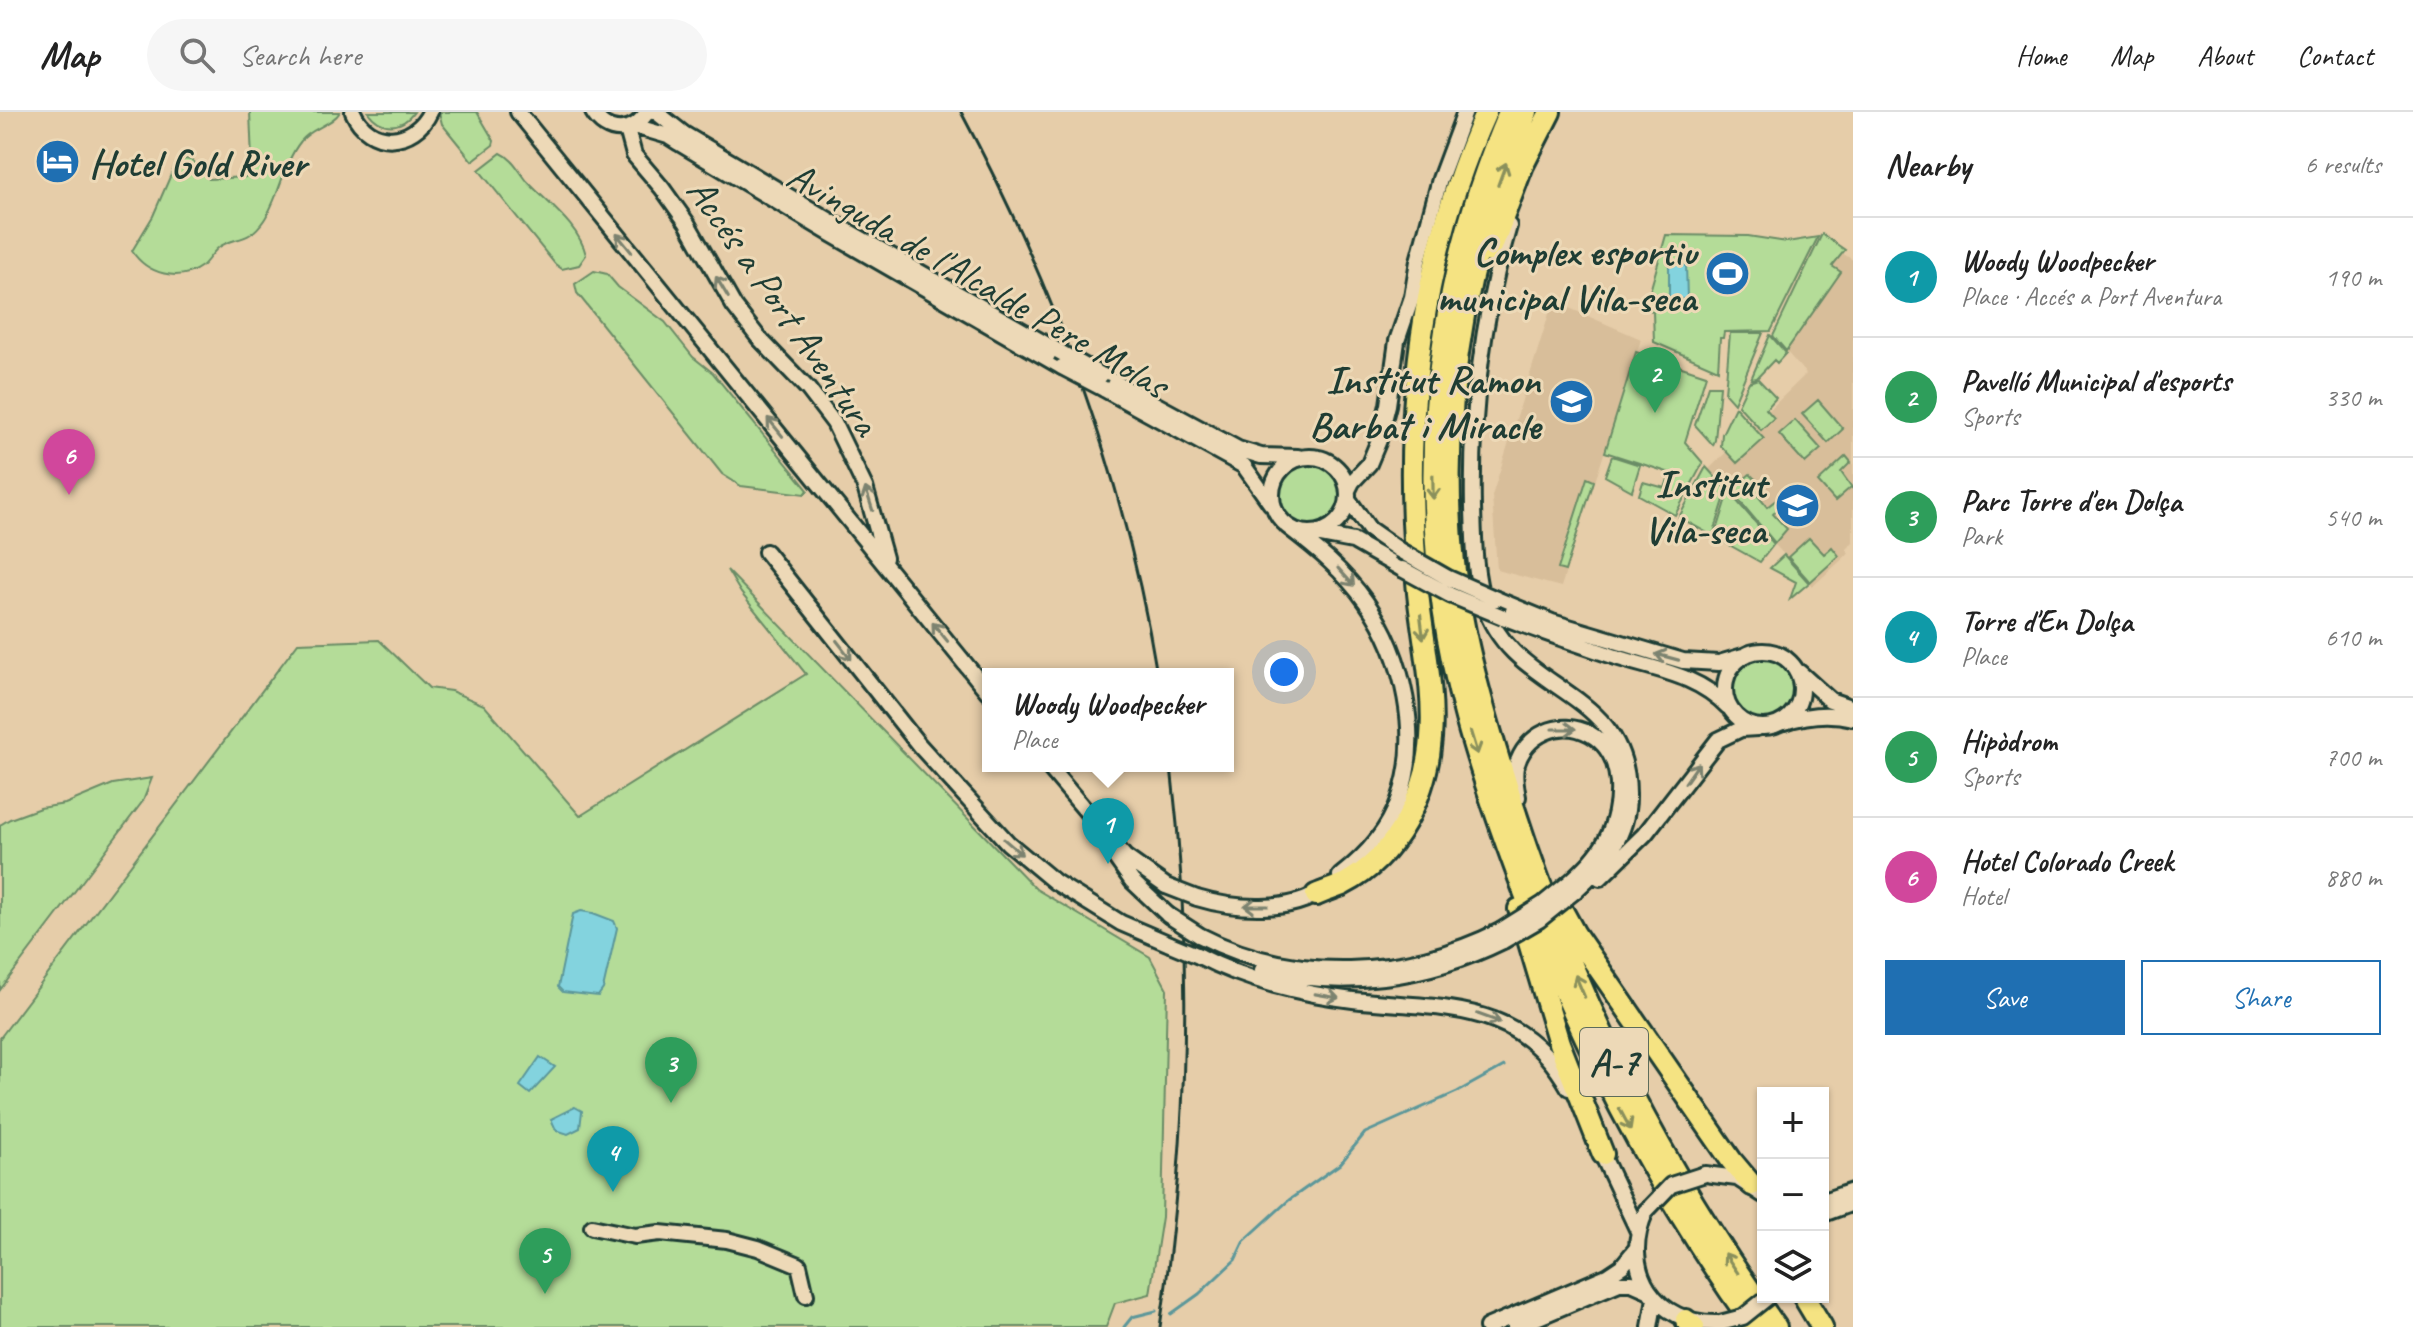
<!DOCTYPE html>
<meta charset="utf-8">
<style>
:root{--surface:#fff;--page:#f6f6f6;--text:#222;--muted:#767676;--line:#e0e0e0;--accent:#1f6fb2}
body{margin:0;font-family:Caveat,sans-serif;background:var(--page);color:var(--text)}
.controls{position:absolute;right:24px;bottom:24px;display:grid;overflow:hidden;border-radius:0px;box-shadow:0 2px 6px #0004}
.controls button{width:72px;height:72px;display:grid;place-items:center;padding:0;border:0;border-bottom:2px solid var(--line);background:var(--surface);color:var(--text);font:40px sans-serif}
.you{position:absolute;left:1284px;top:560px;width:28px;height:28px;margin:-20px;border:6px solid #fff;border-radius:50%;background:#1a73e8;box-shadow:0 0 0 12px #1a73e833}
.badge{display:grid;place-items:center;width:52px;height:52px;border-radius:50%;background:var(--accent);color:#fff;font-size:26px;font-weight:700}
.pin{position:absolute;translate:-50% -66px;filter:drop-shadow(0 2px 4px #0008)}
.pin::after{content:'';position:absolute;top:42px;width:28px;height:24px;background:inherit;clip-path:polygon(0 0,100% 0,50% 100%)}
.popup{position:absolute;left:982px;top:556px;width:252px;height:104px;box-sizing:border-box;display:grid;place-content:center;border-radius:0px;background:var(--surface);filter:drop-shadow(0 2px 6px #0005);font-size:26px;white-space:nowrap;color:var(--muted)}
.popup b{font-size:30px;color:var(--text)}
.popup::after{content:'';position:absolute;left:50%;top:100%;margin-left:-16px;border:16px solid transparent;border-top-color:var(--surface)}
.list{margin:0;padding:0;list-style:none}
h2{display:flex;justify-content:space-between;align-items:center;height:104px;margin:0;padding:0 32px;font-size:34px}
h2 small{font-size:26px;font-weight:400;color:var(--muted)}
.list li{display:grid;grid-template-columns:52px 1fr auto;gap:24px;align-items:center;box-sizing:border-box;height:120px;padding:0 32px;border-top:2px solid var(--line)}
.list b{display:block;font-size:30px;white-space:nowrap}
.list p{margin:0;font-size:26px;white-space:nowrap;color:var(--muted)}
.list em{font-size:26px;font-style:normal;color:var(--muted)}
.actions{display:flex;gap:16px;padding:24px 32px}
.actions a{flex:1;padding:18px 0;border:2px solid var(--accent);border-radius:0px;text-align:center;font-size:28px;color:var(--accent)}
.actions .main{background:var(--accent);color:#fff}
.icon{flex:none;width:44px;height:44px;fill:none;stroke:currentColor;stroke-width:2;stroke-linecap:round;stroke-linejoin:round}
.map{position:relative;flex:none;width:1853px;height:1215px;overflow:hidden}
header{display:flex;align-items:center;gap:48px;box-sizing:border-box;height:112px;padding:0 40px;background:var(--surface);border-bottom:2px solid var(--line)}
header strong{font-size:38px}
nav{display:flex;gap:44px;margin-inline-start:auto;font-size:28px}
.search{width:560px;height:72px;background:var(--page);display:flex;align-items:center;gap:20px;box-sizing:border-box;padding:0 28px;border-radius:44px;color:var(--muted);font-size:30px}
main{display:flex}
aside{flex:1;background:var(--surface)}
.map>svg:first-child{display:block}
.built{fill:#d8be9a}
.green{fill:#b4dc98;stroke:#6a8c66;stroke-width:2}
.water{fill:#83d3de;stroke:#5b979a;stroke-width:2}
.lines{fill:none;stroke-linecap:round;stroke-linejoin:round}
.stream{stroke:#5b979a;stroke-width:3}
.minor-casing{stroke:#1f3d34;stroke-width:20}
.highway-casing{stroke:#1f3d34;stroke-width:26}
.minor{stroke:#edd9b7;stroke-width:14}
.highway{stroke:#f5e382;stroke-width:20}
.rail{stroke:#1f3d34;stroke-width:3}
.minor-bridge-casing{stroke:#1f3d34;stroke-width:20;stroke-linecap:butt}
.minor-bridge{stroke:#edd9b7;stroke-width:14}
.oneway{stroke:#8a905b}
.oneway2{stroke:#7c836f}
.labels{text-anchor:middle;stroke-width:6;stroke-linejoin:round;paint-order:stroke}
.shield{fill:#edd9b7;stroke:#5d6c5b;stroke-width:2}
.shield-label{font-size:38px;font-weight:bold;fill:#1f3d34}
.poi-label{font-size:40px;font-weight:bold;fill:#1f3d34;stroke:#edd9b7;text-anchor:end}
.street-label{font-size:40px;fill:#1f3d34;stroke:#edd9b7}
</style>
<header>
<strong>Map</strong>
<div class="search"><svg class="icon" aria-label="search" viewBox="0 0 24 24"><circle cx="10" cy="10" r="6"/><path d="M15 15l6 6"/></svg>Search here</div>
<nav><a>Home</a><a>Map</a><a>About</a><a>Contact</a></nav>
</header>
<main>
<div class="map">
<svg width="1853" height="1215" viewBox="0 0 1853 1215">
<rect width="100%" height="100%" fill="#e6cda9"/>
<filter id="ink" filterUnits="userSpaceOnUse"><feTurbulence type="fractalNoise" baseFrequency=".0125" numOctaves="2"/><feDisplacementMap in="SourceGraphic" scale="16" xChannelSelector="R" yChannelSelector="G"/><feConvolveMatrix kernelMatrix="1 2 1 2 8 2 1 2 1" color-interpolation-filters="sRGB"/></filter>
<g filter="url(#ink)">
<path class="built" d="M 1842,141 L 1853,148 L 1853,430 L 1846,437 L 1849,441 L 1813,474 L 1707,359 L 1806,262 L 1786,239 L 1810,205 L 1820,171 Z
M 1553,189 L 1641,227 L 1561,475 L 1497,458 L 1492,384 Z"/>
<path class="green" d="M 250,0 L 340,0 C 332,13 311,16 301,29 C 283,51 280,84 264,108 C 247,133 235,123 218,136 C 212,141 208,149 202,154 C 179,171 147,162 132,139 L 153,104 L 176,51 L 184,47 L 192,48 L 209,67 L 246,65 L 252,48 Z
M 368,0 L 414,0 C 401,18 381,18 368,0 Z
M 439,0 L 477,0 L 494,29 L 493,33 L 472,49 L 442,12 Z
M 501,41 C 513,46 519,59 527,69 C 547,91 579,113 586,143 L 579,153 L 562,157 L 555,152 L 479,58 Z
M 1822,122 L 1845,138 L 1832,154 L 1841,160 L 1786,239 L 1773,224 Z
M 1666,123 L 1748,124 L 1787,130 L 1818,125 L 1771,219 L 1724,220 L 1723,226 L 1720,226 L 1718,258 L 1654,230 L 1653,199 L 1645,197 Z
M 594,159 L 607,162 L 618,175 L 665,210 L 693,245 L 713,261 L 808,378 L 805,382 L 741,374 L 722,362 L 577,181 L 575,172 Z
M 1730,221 L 1763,221 L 1734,291 L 1725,281 Z
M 1770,223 L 1786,241 L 1777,251 L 1774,248 L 1757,266 L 1751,267 Z
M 1636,240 L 1706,263 L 1685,330 L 1703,351 L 1675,403 L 1639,383 L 1643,370 L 1665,376 L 1670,361 L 1605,340 Z
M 1758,267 L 1776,286 L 1766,297 L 1774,306 L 1761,318 L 1738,293 L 1749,270 Z
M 1708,274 L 1720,274 L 1715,328 L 1713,333 L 1695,313 Z
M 1818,288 L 1843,317 L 1828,331 L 1802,302 Z
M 1735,295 L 1764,327 L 1737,351 L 1721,334 L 1722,322 Z
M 1795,308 L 1821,337 L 1805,351 L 1779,322 Z
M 1612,344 L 1640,353 L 1632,379 L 1605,364 Z
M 1846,344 L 1851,350 L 1841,360 L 1853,377 L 1851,375 L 1835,389 L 1818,370 Z
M1280 383a30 30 0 1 1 60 0a30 30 0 1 1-60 0Z
M 1706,355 L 1727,378 L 1713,424 L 1679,405 Z
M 1750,362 L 1765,377 L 1758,384 L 1767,395 L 1776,388 L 1781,394 L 1773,402 L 1787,417 L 1775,431 L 1728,375 L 1740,364 L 1743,368 Z
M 1587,366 L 1594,369 L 1565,459 L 1558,457 Z
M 1729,380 L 1774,432 L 1760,450 L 1715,425 Z
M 1809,426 L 1824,442 L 1832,435 L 1839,444 L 1810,470 L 1788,445 Z
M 1784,443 L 1809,471 L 1790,487 L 1796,470 L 1770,456 Z
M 727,458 L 1036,777 L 1150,845 L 1167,877 L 1162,1105 L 1150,1182 L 1115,1191 L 1106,1215 L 0,1215 L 0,926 L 298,531 L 379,528 L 429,576 L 451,579 L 484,593 L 580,704 L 806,562 L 741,481 Z
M1732 577a31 31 0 1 1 62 0a31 31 0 1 1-62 0Z
M 152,666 L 143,689 L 0,878 L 0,713 L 10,707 L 40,696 L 65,692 L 113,672 Z"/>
<path class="water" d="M 1686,152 L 1687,187 L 1669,188 L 1669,153 Z
M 581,799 L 593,801 L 614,809 L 617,816 L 603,877 L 598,884 L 563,880 L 558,875 L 573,802 Z
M 540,945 L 555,955 L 530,982 L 520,974 Z
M 575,995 L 582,999 L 580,1016 L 568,1022 L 556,1018 L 551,1007 Z"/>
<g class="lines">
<path class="stream" d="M 1171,1202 L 1199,1182 L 1235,1148 L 1244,1129 L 1289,1088 L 1340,1052 L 1365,1021 L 1457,980 L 1504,954
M 1124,1215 L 1132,1205 L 1156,1199"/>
<defs>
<path id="minor" d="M 353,0 C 369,37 414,34 430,0
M 518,0 L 988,580
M 593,0 C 606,23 633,23 647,0
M 656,0 L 684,22 L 837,113 L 1058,239
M 634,14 L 668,24 L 679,31 L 831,122 L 1062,255
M 627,17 L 634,43 L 662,76 L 687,111 L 734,194 L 758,225 L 808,277 L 834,311 L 865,375 L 885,446
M 1509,114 C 1482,206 1471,300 1473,396 C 1474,428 1474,461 1484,492 C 1512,582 1628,574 1628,682 C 1629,723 1604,753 1575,779
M 1101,263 L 1238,337 L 1261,344 L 1298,345
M 1104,277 L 1244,354 L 1271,392
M1272 383a38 38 0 1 1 76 0a38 38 0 1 1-76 0Z
M 1348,378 L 1352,370 L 1369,352 L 1379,328 L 1388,293 L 1397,229 L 1412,185 L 1418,149 L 1440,67 L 1465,0
M 1348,387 L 1369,417 L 1399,438
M 1287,414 C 1317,437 1344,459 1366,490 C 1404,544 1422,625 1399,688 C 1388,720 1366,744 1340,764
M 1316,422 L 1353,429 L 1402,457
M 766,440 L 919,633 L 1008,731 L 1055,770 L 1121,811 L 1170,832
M 1496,487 L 1552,510 L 1683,549 L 1719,551 L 1743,544
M 1503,505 C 1541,520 1578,532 1616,545 C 1657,558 1698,563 1728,595
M1725 577a38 38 0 1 1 76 0a38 38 0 1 1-76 0Z
M 1799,560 L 1830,588 L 1853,596
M 1785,610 C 1808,602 1829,600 1853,606
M 1048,654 L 1125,745 L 1166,774
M 1518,685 C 1516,675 1514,665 1516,655 C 1525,622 1560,606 1590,622 C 1626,642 1623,696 1606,728 C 1598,744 1584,757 1570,770
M 1110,738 L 1132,769 L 1168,803
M 1600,766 L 1645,722 L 1718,628 L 1741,617 L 1757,616
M 1197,786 C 1233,797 1292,802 1324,777
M 1199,823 C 1293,872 1406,866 1500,819
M 1199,844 C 1245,868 1302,882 1353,888 C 1441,898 1519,886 1569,976
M 1262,858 C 1344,878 1428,866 1503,829
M 1598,1034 L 1638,1119
M 1705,1062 L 1737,1066 L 1763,1083
M 1823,1089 L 1853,1079
M 1646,1099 C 1619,1157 1655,1214 1720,1211
M 1823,1102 L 1853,1091
M 592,1115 L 635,1124 L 660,1121 L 727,1128 L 758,1136 L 799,1153 L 806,1183
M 1487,1215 L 1607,1164 L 1622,1154 L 1636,1137
M 1515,1215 L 1619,1171 L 1632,1171 L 1648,1178
M 1650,1215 L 1655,1186"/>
<path id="highway" d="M 1509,0 C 1426,191 1411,405 1466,606 C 1484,673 1508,738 1533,803 C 1590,950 1663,1087 1755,1215
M 1527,0 C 1469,130 1443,271 1451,413 C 1455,497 1477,576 1501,655 C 1564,862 1649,1039 1776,1215
M 1490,140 L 1523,53 L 1550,0
M 1316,783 C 1325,779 1335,776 1344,772 C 1396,745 1427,683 1431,626 C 1435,579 1423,529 1418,481 C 1413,427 1410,372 1413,318 C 1418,209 1441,99 1486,0
M 1558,791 L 1575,822 L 1731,1048 L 1752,1073
M 1519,797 L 1559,931 L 1603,1042
M 1804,1185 L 1822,1215
M 1686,1208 L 1694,1215"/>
</defs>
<use href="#minor" class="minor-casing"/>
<use href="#highway" class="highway-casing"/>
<use href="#minor" class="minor"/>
<use href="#highway" class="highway"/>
<path class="rail" d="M 961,0 C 1054,174 1125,366 1157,562
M 1160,1215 C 1188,1029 1193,841 1171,654"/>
<defs>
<path id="minor-bridge" d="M 1058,239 L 1101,263
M 1062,255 L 1104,277
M 1399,438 L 1448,466 L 1496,487
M 1402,457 L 1450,483 L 1503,505
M 1166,774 L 1197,786
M 1168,803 L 1199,823
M 1500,819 L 1543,792 L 1570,770
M 1503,829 L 1539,808 L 1575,779
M 1170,832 L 1199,844
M 1646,1099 L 1671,1073 L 1705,1062
M 1720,1211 L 1743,1205 L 1768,1185"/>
</defs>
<use href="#minor-bridge" class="minor-bridge-casing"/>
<use href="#minor-bridge" class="minor-bridge"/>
</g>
<defs><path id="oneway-shaft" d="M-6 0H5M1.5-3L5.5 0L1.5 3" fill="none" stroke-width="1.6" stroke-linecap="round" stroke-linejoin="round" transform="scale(2)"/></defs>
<g class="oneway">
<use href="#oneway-shaft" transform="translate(1502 62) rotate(-70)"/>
<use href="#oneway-shaft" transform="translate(1433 375) rotate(89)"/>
<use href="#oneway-shaft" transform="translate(1422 515) rotate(83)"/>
<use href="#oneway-shaft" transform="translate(1474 631) rotate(73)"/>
<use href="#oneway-shaft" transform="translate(1580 874) rotate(-113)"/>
<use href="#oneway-shaft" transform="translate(1625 1007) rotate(62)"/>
<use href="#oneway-shaft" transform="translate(1731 1151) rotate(-124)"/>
</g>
<g class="oneway2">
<use href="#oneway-shaft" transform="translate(624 131) rotate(-129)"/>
<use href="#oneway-shaft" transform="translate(722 175) rotate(-121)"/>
<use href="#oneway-shaft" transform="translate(775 315) rotate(-129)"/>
<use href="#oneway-shaft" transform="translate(869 387) rotate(-108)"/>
<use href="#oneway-shaft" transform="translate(1346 465) rotate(48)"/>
<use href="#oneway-shaft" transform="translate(940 520) rotate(-129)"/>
<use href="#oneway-shaft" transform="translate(844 538) rotate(52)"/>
<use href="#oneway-shaft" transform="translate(1667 545) rotate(-165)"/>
<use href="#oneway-shaft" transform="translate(1564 617)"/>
<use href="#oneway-shaft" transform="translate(1692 661) rotate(-55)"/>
<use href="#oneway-shaft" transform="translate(1013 735) rotate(41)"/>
<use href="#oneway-shaft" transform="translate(1256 794) rotate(180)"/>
<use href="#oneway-shaft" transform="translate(1327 884) rotate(10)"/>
<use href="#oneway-shaft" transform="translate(1489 906) rotate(20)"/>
</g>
</g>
<defs>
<symbol id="hotel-disc" viewBox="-11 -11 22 22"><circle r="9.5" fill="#1f6fb2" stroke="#edd9b7"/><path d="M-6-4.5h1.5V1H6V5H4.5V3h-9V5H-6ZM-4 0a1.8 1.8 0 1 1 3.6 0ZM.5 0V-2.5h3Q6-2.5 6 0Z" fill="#fff"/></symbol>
<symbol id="stadium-disc" viewBox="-11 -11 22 22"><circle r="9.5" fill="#1f6fb2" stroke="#edd9b7"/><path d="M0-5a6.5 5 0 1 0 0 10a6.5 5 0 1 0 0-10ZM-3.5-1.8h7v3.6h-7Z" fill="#fff"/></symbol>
<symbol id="school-disc" viewBox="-11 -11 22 22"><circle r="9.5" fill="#1f6fb2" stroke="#edd9b7"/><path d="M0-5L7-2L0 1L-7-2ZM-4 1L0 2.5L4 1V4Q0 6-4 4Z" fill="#fff"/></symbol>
</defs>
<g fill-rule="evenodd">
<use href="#hotel-disc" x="32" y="24" width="51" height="51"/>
<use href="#stadium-disc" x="1702" y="136" width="51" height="51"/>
<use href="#school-disc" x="1546" y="264" width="51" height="51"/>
<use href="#school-disc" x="1772" y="368" width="51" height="51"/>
</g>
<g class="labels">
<rect class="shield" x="1580" y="916" width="68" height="68" rx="6"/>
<g class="shield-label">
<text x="1614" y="963">A-7</text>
</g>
<g class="poi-label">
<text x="89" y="64" text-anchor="start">Hotel Gold River</text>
<text x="1696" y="153">Complex esportiu<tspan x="1696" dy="46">municipal Vila-seca</tspan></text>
<text x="1540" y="281">Institut Ramon<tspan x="1540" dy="46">Barbat i Miracle</tspan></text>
<text x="1766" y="385">Institut<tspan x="1766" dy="46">Vila-seca</tspan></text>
</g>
<g class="street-label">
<text transform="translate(978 167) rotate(30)" y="14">Avinguda de l'Alcalde Pere Molas</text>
<text transform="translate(784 194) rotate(55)" y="14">Accés a Port Aventura</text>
</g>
</g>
</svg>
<div class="controls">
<button>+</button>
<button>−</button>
<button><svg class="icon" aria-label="layers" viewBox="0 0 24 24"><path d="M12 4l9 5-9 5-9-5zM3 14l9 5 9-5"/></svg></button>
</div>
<div class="you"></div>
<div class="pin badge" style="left:1108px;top:752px;background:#0f9aa8">1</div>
<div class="popup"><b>Woody Woodpecker</b>Place</div>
<div class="pin badge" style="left:1655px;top:301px;background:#2e9e5b">2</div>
<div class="pin badge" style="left:671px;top:991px;background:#2e9e5b">3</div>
<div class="pin badge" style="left:613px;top:1080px;background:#0f9aa8">4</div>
<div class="pin badge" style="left:545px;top:1182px;background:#2e9e5b">5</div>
<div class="pin badge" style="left:69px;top:383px;background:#d1479c">6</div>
</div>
<aside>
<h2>Nearby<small>6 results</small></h2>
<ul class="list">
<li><span class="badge" style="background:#0f9aa8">1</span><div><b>Woody Woodpecker</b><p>Place · Accés a Port Aventura</p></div><em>190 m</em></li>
<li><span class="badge" style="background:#2e9e5b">2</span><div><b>Pavelló Municipal d'esports</b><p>Sports</p></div><em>330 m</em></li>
<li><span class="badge" style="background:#2e9e5b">3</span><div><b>Parc Torre d'en Dolça</b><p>Park</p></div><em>540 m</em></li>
<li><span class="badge" style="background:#0f9aa8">4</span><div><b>Torre d'En Dolça</b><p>Place</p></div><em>610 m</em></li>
<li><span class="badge" style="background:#2e9e5b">5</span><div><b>Hipòdrom</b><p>Sports</p></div><em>700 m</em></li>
<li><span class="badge" style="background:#d1479c">6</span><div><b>Hotel Colorado Creek</b><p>Hotel</p></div><em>880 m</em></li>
</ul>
<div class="actions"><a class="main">Save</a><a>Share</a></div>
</aside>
</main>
